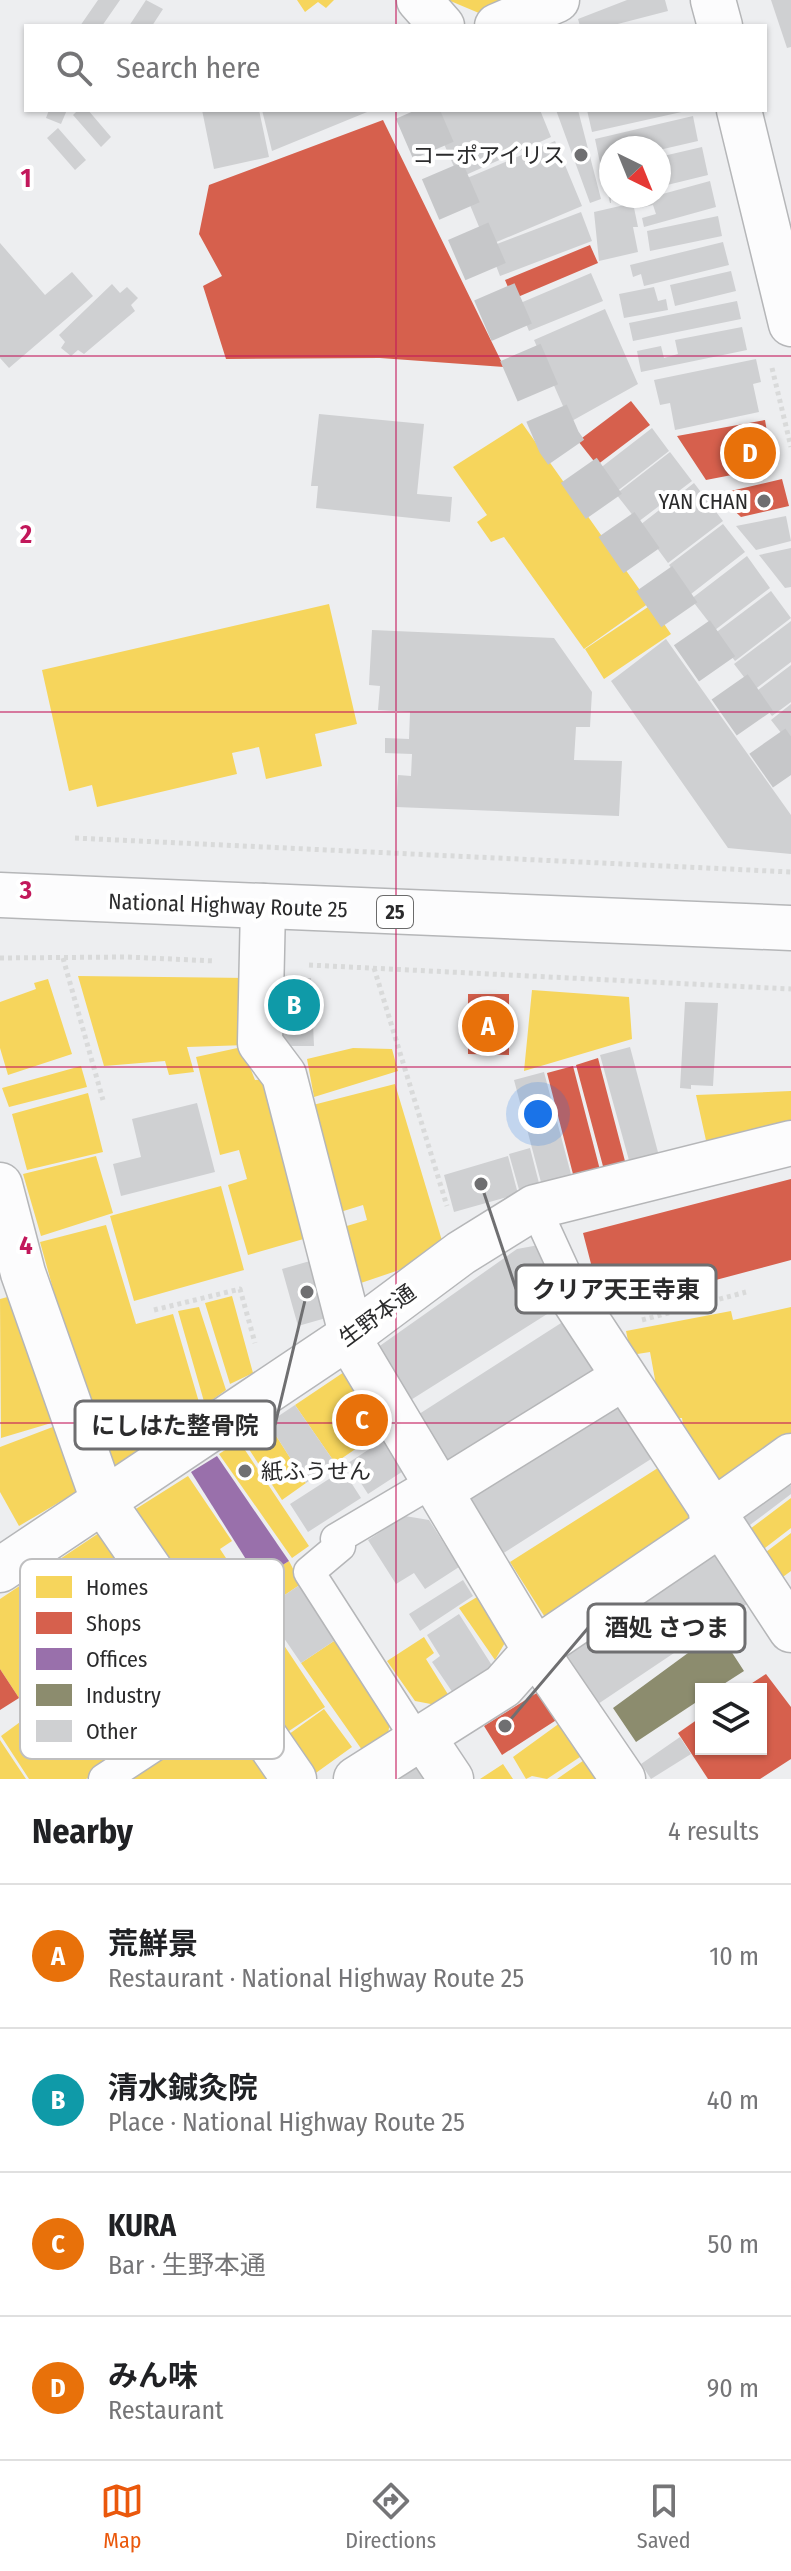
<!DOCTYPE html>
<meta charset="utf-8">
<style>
:root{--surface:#fff;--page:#f2f2f2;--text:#202124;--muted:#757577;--line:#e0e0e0;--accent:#ea580c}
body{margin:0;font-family:"Fira Sans Condensed","Noto Sans JP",sans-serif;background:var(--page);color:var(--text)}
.controls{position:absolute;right:24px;bottom:24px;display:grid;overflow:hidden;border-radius:0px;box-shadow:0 2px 6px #0004}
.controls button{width:72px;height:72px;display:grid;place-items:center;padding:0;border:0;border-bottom:2px solid var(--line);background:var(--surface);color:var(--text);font:40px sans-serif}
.compass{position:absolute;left:599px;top:136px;width:72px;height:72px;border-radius:50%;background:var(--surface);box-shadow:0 2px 6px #0004;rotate:137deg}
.you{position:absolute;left:538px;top:1114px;width:28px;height:28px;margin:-20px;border:6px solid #fff;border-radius:50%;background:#1a73e8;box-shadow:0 0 0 12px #1a73e833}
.badge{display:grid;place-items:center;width:52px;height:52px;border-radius:50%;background:var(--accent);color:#fff;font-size:26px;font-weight:700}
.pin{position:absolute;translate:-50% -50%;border:4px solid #fff;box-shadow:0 2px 8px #0006}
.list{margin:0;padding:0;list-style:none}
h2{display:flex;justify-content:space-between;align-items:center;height:104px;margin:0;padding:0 32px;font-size:34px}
h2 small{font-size:26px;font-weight:400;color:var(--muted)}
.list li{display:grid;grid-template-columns:52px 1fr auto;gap:24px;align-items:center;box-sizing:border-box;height:144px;padding:0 32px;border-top:2px solid var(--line)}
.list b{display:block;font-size:30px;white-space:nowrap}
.list p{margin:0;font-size:26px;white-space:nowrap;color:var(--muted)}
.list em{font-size:26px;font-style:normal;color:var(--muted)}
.icon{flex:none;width:44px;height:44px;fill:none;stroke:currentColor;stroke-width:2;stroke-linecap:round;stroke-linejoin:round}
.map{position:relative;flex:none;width:791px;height:1779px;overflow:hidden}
.search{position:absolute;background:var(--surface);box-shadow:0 2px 6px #0004;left:24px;right:24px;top:24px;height:88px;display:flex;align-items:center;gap:20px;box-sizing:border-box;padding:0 28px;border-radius:0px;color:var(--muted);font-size:30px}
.sheet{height:680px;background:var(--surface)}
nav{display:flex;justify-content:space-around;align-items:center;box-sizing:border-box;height:112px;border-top:2px solid var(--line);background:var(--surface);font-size:22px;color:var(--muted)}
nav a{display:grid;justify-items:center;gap:4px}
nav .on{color:var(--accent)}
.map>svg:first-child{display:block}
.homes{fill:#f6d55c}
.shops{fill:#d6604d}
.offices{fill:#9970ab}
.industry{fill:#8c8c6e}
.building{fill:#cfd0d2}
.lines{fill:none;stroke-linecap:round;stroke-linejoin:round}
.street-tunnel{stroke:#c6c7c9;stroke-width:44;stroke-dasharray:44 22;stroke-linecap:butt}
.lane-casing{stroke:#b5b6b8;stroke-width:33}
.street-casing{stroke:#b5b6b8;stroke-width:47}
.secondary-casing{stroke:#b5b6b8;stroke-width:47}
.highway-casing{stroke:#b5b6b8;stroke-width:47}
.path{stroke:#d9dada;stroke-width:5;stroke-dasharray:4 4;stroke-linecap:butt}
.lane{stroke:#fcfcfd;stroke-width:30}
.street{stroke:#fcfcfd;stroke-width:44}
.secondary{stroke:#fcfcfd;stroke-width:44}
.highway{stroke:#fcfcfd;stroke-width:44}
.grid{fill:none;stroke:#c2185b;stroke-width:2;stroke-opacity:0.55}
.poi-dot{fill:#6f6f71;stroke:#fff;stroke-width:3}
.labels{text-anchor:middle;stroke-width:8;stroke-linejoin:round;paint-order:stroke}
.shield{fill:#fff;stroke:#6b6b6b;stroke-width:2}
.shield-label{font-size:20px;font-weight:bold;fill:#2b2b2c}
.poi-label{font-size:22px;fill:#2b2b2c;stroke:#fff;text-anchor:end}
.street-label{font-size:22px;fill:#2b2b2c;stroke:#fff}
.key{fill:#fff;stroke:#bfbfc0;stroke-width:2}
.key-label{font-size:22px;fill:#2b2b2c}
.grid-label{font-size:26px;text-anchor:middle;font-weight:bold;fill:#c2185b;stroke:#fff;stroke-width:8;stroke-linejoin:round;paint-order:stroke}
.leader{fill:none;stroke:#6f6f71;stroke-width:3}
.callout-dot{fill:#6f6f71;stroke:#fff;stroke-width:3}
.callout{fill:#fff;stroke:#6f6f71;stroke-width:3}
.callout-label{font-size:24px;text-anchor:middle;font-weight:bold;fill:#2b2b2c}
</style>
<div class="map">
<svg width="791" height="1779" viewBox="0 0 791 1779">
<rect width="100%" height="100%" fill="#edeef0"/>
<path class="homes" d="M 297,0 L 334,0 L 326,8 L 318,2 L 305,12 Z
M 448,0 L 515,0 L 486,16 Z
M 522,423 L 649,603 L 584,649 L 504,537 L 491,542 L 477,522 L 487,515 L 453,467 Z
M 329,604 L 357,724 L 315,734 L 322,766 L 266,779 L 259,747 L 232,753 L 237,774 L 97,807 L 92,785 L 69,791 L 42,670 Z
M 651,605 L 671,634 L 604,679 L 585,649 Z
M 78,976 L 249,978 L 247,1045 L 187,1047 L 194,1072 L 169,1075 L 165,1061 L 104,1066 Z
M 48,979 L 72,1054 L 8,1075 L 0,1048 L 0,1002 L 36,989 L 34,983 Z
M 532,990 L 629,997 L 632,1039 L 524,1071 Z
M 242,1047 L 255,1080 L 275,1079 L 314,1236 L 248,1255 L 228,1185 L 247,1179 L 239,1150 L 220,1155 L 196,1057 Z
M 353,1048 L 392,1049 L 398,1071 L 314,1097 L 307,1059 Z
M 81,1066 L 87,1087 L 9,1107 L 2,1088 Z
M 395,1084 L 443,1244 L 411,1266 L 355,1285 L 340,1228 L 367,1220 L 363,1205 L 337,1213 L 305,1107 Z
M 791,1091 L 791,1125 L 707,1145 L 696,1095 Z
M 88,1093 L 103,1152 L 27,1170 L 12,1114 Z
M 96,1156 L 113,1213 L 41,1236 L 23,1174 Z
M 221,1186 L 244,1270 L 134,1301 L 110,1216 Z
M 106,1225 L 136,1324 L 173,1314 L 201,1409 L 105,1476 L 40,1242 Z
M 19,1294 L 58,1421 L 1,1438 L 0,1299 Z
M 232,1296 L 253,1373 L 230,1384 L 205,1303 Z
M 199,1307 L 226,1390 L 205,1405 L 178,1311 Z
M 791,1307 L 791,1447 L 717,1491 L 686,1444 L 682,1418 L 669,1418 L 658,1396 L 650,1352 L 631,1355 L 626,1331 L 731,1311 L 733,1320 Z
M 353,1366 L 392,1424 L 335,1463 L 295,1405 Z
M 268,1423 L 306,1483 L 282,1500 L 243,1440 Z
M 58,1425 L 80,1490 L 19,1526 L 0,1492 L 0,1447 Z
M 239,1441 L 309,1546 L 292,1558 L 219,1454 Z
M 661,1466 L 699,1526 L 548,1622 L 510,1562 Z
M 188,1476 L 232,1541 L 220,1549 L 325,1707 L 283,1735 L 131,1512 Z
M 791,1498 L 791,1528 L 757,1554 L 742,1535 Z
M 105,1529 L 156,1610 L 19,1698 L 0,1669 L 0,1599 Z
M 791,1533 L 791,1571 L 776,1582 L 758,1558 Z
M 289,1561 L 301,1584 L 264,1609 L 241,1577 L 253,1570 L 259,1580 Z
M 477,1597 L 506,1641 L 495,1660 L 459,1608 Z
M 162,1622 L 204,1688 L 174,1710 L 177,1716 L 86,1779 L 29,1779 L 1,1736 L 31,1714 L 27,1706 L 99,1655 L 102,1660 Z
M 424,1637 L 434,1653 L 426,1659 L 449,1696 L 436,1705 L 415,1701 L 387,1661 Z
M 337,1639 L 390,1720 L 387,1743 L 367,1757 L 301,1663 Z
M 324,1709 L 352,1747 L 313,1775 L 285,1737 Z
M 225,1714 L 268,1779 L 128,1779 Z
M 564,1720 L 586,1753 L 547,1779 L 532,1776 L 526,1779 L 513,1757 Z
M 0,1740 L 26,1779 L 0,1779 Z
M 587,1758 L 602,1779 L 557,1779 Z
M 503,1764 L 513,1779 L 480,1779 Z"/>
<path class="shops" d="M 383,120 L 504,367 L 380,358 L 226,359 L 203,286 L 222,276 L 199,234 L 209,185 Z
M 590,245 L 598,263 L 513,299 L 505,280 Z
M 631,401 L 650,425 L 597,465 L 578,441 Z
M 765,420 L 773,467 L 706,480 L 677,436 Z
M 782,479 L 789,506 L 741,517 L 724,501 L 722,493 Z
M 468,994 L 509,994 L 509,1055 L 468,1054 Z
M 598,1058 L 626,1165 L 604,1170 L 576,1065 Z
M 573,1066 L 600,1170 L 574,1178 L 547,1073 Z
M 791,1179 L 791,1260 L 603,1310 L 583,1233 Z
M 0,1669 L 19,1698 L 0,1710 Z
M 766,1674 L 791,1707 L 791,1759 L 760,1779 L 708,1779 L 678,1733 L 701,1717 L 701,1749 L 761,1749 L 761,1689 L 743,1689 Z
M 543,1689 L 561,1717 L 502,1755 L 484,1726 Z"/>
<path class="offices" d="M 217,1456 L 289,1561 L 259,1580 L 191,1472 Z"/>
<path class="industry" d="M 718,1631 L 744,1671 L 716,1689 L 701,1689 L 701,1699 L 636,1742 L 613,1708 Z"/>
<path class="building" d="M 98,0 L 120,0 L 102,26 L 80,26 Z
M 146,0 L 163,9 L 152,26 L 129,26 Z
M 627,0 L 665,0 L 668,11 L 610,26 L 580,26 L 578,19 Z
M 771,0 L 791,0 L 791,47 L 787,48 Z
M 49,110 L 67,110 L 61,124 L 46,118 Z
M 78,110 L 88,110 L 111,137 L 101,147 L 73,115 Z
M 202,110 L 259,110 L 269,157 L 214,169 Z
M 262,110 L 372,110 L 272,151 Z
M 429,110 L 540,110 L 551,137 L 459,178 Z
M 556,110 L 578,110 L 601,199 L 590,203 Z
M 587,110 L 686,110 L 686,111 L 592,132 Z
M 693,116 L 698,141 L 659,150 L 611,148 L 611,161 L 600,163 L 595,139 Z
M 58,128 L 86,160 L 75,170 L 47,138 Z
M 555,141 L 582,206 L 487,246 L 460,181 Z
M 702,147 L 708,175 L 659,187 L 659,157 Z
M 611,168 L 611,203 L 610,203 L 602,170 Z
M 710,181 L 716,207 L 644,227 L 642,218 L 656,214 L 653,205 L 640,208 L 637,201 Z
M 633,203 L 638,227 L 633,227 L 638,252 L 599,261 L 594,212 Z
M 581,212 L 592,241 L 500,276 L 489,247 Z
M 718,216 L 722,236 L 650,251 L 647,231 Z
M 723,242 L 729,265 L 644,286 L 641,274 L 633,277 L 630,265 Z
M 0,243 L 45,295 L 72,272 L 93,296 L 9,368 L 0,358 Z
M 731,271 L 736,291 L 675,306 L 670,285 Z
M 591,273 L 603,301 L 529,331 L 518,304 Z
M 112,284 L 120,293 L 127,287 L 138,298 L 131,305 L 135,311 L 84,354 L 78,350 L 71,356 L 61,348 L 65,342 L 59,335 Z
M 654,287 L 658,301 L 666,299 L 668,310 L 624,318 L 619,294 Z
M 737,301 L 741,319 L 633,341 L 629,323 Z
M 605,309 L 638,384 L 570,422 L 534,340 Z
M 742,327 L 747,350 L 641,372 L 637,351 L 661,346 L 664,358 L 678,354 L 675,340 Z
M 756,359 L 761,382 L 753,384 L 759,412 L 675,430 L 670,403 L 660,405 L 654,380 Z
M 319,414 L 424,424 L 417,494 L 452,497 L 450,522 L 316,508 L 318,486 L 311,486 Z
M 652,428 L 669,451 L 616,492 L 599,469 Z
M 670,452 L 692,481 L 638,522 L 616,494 Z
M 694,483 L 723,521 L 668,563 L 640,525 Z
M 786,516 L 791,541 L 756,550 L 736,526 Z
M 723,524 L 745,552 L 691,594 L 669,565 Z
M 791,548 L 791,587 L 785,588 L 759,555 Z
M 747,556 L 770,588 L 715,630 L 691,599 Z
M 771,591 L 791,618 L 735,661 L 714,634 Z
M 791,621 L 791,662 L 754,690 L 734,664 Z
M 372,630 L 554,638 L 592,692 L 590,727 L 576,727 L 574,760 L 622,761 L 619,816 L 396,807 L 398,775 L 411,776 L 412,754 L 385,753 L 385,738 L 409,739 L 410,712 L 378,710 L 380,686 L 369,685 Z
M 666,639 L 791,815 L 791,854 L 728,848 L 611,681 Z
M 791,665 L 791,702 L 772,716 L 754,693 Z
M 791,704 L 791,742 L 789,743 L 771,720 Z
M 311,978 L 314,1046 L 288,1046 L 276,1031 L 277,980 Z
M 685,1002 L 718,1003 L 713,1086 L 691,1085 L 691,1089 L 680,1088 Z
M 630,1047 L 659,1156 L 630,1164 L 600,1055 Z
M 544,1072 L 572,1178 L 542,1186 L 514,1080 Z
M 197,1103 L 215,1172 L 121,1196 L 113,1164 L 141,1157 L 132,1119 Z
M 530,1148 L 540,1187 L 520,1193 L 509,1154 Z
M 508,1156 L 518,1194 L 454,1212 L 444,1175 Z
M 539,1245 L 563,1304 L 406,1403 L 374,1350 L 517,1249 Z
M 317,1259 L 333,1316 L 298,1326 L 282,1269 Z
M 572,1316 L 605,1370 L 449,1468 L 416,1416 Z
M 616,1402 L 651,1459 L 502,1554 L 467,1497 Z
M 295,1405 L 335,1463 L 306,1483 L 268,1423 Z
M 391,1435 L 411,1466 L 368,1494 L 348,1463 Z
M 343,1470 L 361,1498 L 308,1532 L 290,1504 Z
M 782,1474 L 791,1486 L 791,1494 L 738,1534 L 725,1517 Z
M 405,1516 L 429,1520 L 459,1567 L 425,1589 L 414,1573 L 396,1584 L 368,1540 Z
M 712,1545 L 750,1602 L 595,1706 L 557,1649 Z
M 463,1580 L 473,1596 L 420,1631 L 409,1614 Z
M 301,1584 L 337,1639 L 301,1663 L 264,1609 Z
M 459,1614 L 493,1667 L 453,1693 L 432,1662 L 440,1656 L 427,1635 Z
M 680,1737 L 691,1754 L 651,1779 L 641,1764 Z
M 414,1757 L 428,1779 L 381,1779 Z"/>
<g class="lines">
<path class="street-tunnel" d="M 416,110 L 559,442 L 791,775"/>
<defs>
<path id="lane" d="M 535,1207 L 574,1292 L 570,1294
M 417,1740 L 309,1572 L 340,1546 L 336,1539 L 436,1480
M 104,1779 L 235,1693"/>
<path id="street" d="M 419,0 L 442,26
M 497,26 L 557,0
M 263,906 L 260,1043 L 284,1075 L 355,1349 L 535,1650 L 623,1779
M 0,1185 L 23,1273 L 104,1503 L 294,1779
M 570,1294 L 791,1630
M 442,1490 L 623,1378
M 711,1513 L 791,1456
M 0,1570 L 351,1335 L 461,1253 L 535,1207 L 791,1143
M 423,1737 L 451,1779
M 356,1779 L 503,1686 L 535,1650 L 719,1525"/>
<path id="secondary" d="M 713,0 L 720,26
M 739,110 L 791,324"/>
<path id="highway" d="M 0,895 L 791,928"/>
</defs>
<use href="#lane" class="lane-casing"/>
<use href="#street" class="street-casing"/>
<use href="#secondary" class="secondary-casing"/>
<use href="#highway" class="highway-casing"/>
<path class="path" d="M 772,368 L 791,447
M 75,838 L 791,872
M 0,958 L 127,957 L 215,961
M 63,958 L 103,1100
M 309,965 L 791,989
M 374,968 L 447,1206
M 154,1310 L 240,1289 L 255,1343
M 642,1320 L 746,1292"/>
<use href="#lane" class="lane"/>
<use href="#street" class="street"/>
<use href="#secondary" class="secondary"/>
<use href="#highway" class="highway"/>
</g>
<path class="grid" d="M 396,0 L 396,26M 396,110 L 396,1779M 0,356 L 791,356M 0,712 L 791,712M 0,1067 L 791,1067M 0,1423 L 791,1423"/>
<g class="poi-dot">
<circle cx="581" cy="155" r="8"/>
<circle cx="764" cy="501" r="8"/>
<circle cx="245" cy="1471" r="8"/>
</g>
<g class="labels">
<rect class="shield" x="377" y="896" width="36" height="32" rx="6"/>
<g class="shield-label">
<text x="395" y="919">25</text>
</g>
<g class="poi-label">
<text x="565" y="163">コーポアイリス</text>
<text x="748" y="509">YAN CHAN</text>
<text x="261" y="1479" text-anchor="start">紙ふうせん</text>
</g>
<g class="street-label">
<text transform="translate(228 905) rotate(2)" y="8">National Highway Route 25</text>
<text transform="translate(377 1315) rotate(-36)" y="8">生野本通</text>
</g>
</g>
<rect x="20" y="1559" width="264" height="200" rx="12" class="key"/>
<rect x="36" y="1576" width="36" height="22" fill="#f6d55c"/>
<rect x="36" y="1612" width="36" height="22" fill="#d6604d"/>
<rect x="36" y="1648" width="36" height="22" fill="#9970ab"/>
<rect x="36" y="1684" width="36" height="22" fill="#8c8c6e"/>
<rect x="36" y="1720" width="36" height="22" fill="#cfd0d2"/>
<g class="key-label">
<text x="86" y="1595">Homes</text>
<text x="86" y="1631">Shops</text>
<text x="86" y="1667">Offices</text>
<text x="86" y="1703">Industry</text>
<text x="86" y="1739">Other</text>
</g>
<g class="grid-label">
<text x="26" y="187">1</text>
<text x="26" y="543">2</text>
<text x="26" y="899">3</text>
<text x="26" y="1254">4</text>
</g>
<path class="leader" d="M481 1184L516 1289M307 1292L275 1425M505 1726L588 1628"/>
<g class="callout-dot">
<circle cx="481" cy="1184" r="8"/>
<circle cx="307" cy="1292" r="8"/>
<circle cx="505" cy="1726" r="8"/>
</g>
<g class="callout">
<rect x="516" y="1265" width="200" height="48" rx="8"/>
<rect x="75" y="1401" width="200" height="48" rx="8"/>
<rect x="588" y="1604" width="157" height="48" rx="8"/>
</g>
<g class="callout-label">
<text x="616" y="1298">クリア天王寺東</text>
<text x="175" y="1434">にしはた整骨院</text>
<text x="667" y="1636">酒処 さつま</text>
</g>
</svg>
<div class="controls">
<button><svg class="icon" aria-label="layers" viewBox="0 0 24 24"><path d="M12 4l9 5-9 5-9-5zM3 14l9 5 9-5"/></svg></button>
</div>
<svg class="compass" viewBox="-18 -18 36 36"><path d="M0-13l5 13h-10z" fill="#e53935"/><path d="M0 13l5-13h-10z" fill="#757577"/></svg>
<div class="you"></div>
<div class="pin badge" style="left:488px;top:1026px;background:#e8710a">A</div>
<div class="pin badge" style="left:294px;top:1005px;background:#0f9aa8">B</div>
<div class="pin badge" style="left:362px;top:1420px;background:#e8710a">C</div>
<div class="pin badge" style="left:750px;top:453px;background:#e8710a">D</div>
<div class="search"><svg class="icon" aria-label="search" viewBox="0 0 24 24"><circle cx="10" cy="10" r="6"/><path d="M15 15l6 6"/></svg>Search here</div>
</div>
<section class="sheet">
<h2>Nearby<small>4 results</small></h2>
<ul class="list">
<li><span class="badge" style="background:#e8710a">A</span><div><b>荒鮮景</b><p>Restaurant · National Highway Route 25</p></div><em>10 m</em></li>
<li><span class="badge" style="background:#0f9aa8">B</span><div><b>清水鍼灸院</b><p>Place · National Highway Route 25</p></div><em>40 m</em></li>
<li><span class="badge" style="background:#e8710a">C</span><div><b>KURA</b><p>Bar · 生野本通</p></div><em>50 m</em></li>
<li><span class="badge" style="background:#e8710a">D</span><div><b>みん味</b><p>Restaurant</p></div><em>90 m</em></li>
</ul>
</section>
<nav>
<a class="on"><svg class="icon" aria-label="map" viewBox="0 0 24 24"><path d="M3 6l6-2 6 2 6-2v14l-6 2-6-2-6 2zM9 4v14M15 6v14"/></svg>Map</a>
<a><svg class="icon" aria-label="directions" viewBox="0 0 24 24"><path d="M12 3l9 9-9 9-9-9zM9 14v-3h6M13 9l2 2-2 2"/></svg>Directions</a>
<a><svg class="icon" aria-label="saved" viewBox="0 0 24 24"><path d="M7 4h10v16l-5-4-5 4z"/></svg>Saved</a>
</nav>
